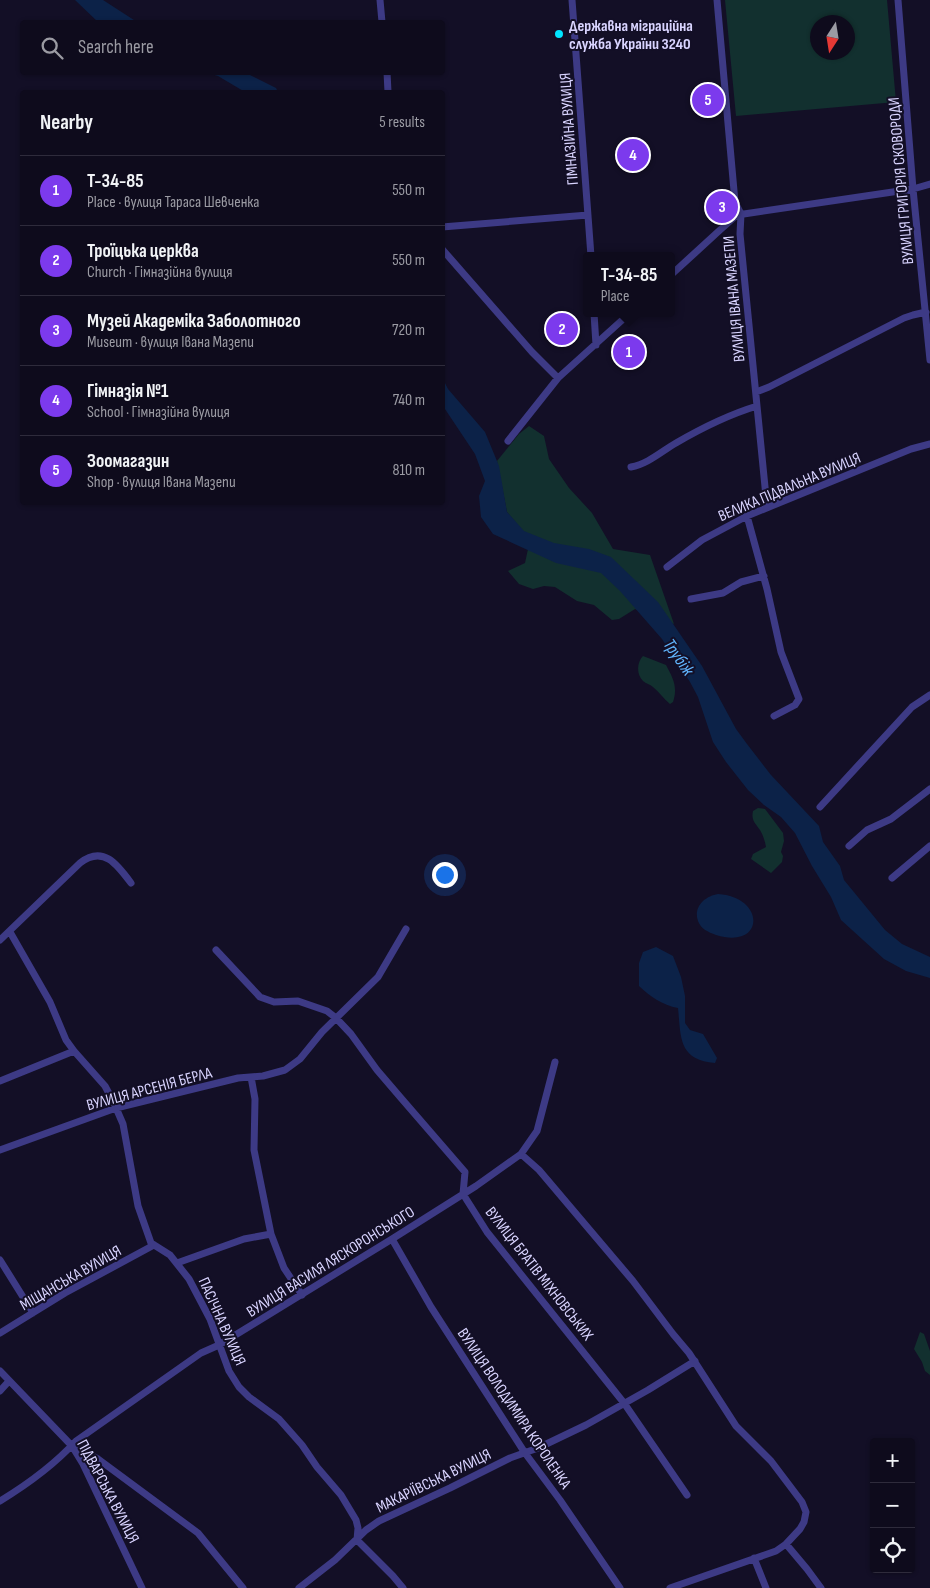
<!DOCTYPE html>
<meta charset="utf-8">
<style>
:root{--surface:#0e0b1c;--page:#171425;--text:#f1f3f6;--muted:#9b9ba3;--line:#2e2b3b;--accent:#7c3aed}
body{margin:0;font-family:"Sofia Sans Condensed",sans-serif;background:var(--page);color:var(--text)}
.controls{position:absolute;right:15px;bottom:15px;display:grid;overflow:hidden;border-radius:5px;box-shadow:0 1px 4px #0004}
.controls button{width:45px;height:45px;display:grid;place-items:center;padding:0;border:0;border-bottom:1px solid var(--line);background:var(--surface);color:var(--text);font:25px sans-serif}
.compass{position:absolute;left:810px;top:15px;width:45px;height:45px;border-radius:50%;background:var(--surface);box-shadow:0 1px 4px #0004;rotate:192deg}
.you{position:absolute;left:444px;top:874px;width:18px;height:18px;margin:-12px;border:4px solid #fff;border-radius:50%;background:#1a73e8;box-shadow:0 0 0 8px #1a73e833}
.badge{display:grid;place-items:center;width:32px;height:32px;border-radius:50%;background:var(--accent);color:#fff;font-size:16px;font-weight:700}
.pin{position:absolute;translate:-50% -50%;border:2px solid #fff;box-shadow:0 1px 5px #0006}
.popup{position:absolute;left:583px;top:252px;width:92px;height:65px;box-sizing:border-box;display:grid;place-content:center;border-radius:5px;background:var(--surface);filter:drop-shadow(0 1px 4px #0005);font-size:16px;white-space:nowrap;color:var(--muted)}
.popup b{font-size:19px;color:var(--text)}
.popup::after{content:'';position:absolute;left:50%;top:100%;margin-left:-10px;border:10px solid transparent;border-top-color:var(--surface)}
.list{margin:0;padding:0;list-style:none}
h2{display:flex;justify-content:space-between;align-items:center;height:65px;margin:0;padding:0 20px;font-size:21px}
h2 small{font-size:16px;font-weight:400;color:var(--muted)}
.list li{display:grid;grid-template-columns:32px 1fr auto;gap:15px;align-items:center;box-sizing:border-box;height:70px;padding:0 20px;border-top:1px solid var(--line)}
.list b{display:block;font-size:19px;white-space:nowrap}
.list p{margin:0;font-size:16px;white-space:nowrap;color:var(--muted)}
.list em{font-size:16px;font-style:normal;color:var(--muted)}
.icon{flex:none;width:28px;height:28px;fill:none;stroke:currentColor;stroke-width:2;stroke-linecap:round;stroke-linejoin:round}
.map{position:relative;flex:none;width:930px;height:1588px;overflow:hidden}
.search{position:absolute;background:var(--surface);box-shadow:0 1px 4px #0004;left:20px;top:20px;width:425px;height:55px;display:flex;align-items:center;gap:12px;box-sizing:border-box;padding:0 18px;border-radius:5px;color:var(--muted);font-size:19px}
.panel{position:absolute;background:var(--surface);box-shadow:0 1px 4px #0004;left:20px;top:90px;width:425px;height:415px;border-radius:5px}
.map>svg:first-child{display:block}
.green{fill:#12302f;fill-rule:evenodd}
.water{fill:#0c2248}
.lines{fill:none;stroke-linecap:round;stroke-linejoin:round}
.minor{stroke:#3d3a85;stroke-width:7}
.poi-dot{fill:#00e5ff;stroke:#130f26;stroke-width:2}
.labels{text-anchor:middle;stroke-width:4;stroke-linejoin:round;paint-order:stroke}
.poi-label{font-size:16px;font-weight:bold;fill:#d9d4ff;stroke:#130f26;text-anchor:start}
.street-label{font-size:16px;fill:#d9d4ff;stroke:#130f26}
.water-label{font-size:18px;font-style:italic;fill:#62b6ff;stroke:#130f26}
</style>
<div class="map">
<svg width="930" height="1588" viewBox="0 0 930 1588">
<rect width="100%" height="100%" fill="#130f26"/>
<path class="green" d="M 725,0 L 887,0 L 896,102 L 736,116 ZM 818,22 L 848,22 L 848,52 L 818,52 Z
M 529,426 L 544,436 L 549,459 L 569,488 L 592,513 L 613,549 L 650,555 L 674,624 L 635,609 L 619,619 L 612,620 L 594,605 L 577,601 L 555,587 L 544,586 L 533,589 L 519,584 L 508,571 L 525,563 L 528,549 L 523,531 L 507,512 L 497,461 L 519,434 Z
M 643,656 L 666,665 C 673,678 678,687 673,702 L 670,704 C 664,699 659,692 653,687 C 650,684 646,684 643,681 C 636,674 637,662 643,656 Z
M 758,808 L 765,809 L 783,833 L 784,841 L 781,852 L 783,856 L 782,862 L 771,873 L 751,859 L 753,854 L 766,847 C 765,841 763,835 760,830 C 755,823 751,820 753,811 Z
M 920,1332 L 924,1334 L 930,1351 L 930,1375 L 925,1371 L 922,1362 L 914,1349 Z"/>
<path class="water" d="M 75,0 L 103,0 L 137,22 L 98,22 Z
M 208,73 L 246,73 L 276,88 L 278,92 L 245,92 L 218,76 Z
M 442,377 L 448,389 L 485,432 L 499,466 L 507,512 L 524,531 L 554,543 L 589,549 L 611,557 L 658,602 L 702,666 L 736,729 L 747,744 L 771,775 L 819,826 L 823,842 L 840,866 L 844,880 L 885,930 L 902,944 L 930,957 L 930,978 L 906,971 L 884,959 L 841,920 L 831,897 L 812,866 L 795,833 L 781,817 L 764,805 L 748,790 L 726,762 L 713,742 L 698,697 L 690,682 L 662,639 L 620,591 L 601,573 L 556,563 L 493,534 L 481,517 L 479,496 L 485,481 L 475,454 L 443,406 Z
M 718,894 C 766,897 765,950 716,935 C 708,932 701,929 698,921 C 693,907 705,896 718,894 Z
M 656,947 L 673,956 L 681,977 L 685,996 L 685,1023 L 690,1030 L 703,1034 L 717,1058 L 715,1063 C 678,1060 681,1037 678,1008 C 662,1005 651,997 639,986 L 639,963 L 643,952 Z"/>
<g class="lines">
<path class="minor" d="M 380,0 L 382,22
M 572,0 L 591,256
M 717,0 L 735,202 L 741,214 L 740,234 L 767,507
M 898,0 L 913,189 L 930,360
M 387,72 L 388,92
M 442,227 L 588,215
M 442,249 L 532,352 L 558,378
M 672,274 L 720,230 L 737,215 L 913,189 L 930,184
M 594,313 L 596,345
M 756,392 L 769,387 L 904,318 L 913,315 L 926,312
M 508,441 L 558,378 L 630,313
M 631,467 C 648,464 662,451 676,443 C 700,429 731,414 757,406
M 747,516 L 767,589 L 781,652 L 799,699 L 795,705 L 774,716
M 667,567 L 702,540 L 747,516 L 911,449 L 930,444
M 691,599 L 723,593 L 741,582 L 764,576
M 820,807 L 912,707 L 930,695
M 849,846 L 867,830 L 891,819 L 930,789
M 892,878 L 930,846
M 10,932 L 50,1002 L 66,1040 L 74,1051 L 105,1086 L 113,1101 L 123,1124 L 138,1206 L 151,1243 L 170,1255 L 189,1279 L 210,1319 L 229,1371 L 239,1387 L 249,1397 L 279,1419 L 302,1445 L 317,1467 L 341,1495 L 356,1520 L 358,1528 L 357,1540 L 393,1576 L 403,1588
M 0,940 L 80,863 C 103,845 117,864 131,883
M 216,950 L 260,997 L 274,1002 L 298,1001 L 327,1011 L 336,1018 L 351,1034 L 377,1070 L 401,1098 L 465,1172 L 463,1194 L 487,1232 L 624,1403 L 687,1495
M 251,1077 L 255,1099 L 254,1150 L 271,1234 L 284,1268 L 302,1295
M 0,1081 L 74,1051
M 0,1150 L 116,1108 L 238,1078 L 263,1076 L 285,1070 L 300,1059 L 322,1032 L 378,977 L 406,929
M 521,1154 L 539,1170 L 633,1281 L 673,1334 L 689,1353 L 736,1426 L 771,1461 L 802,1502 L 806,1512 L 804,1522 L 800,1529 L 786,1544
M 392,1239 L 431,1307 L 525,1453 L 560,1500 L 620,1588
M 0,1260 L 33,1313
M 177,1263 L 244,1239 L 271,1234
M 0,1333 L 65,1293 L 154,1245
M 0,1371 L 72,1446 L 83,1464 L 142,1588
M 0,1391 L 9,1381
M 72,1446 L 98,1459 L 198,1533 L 243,1588
M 0,1501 C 28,1484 54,1465 76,1441 L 201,1353 L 219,1345 L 392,1239 L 476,1186 L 521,1154 L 537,1131 L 555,1062
M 754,1558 L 766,1588
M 299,1588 L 335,1560 L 366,1530 L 379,1521 L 450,1488 L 510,1458 L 538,1448 L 586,1425 L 648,1390 L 695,1361
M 670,1588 L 776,1551 L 786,1544 L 807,1569 L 821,1588"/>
</g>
<circle class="poi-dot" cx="559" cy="34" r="5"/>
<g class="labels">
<g class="poi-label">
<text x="569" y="31">Державна міграційна<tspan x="569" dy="18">служба України 3240</tspan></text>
</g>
<g class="street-label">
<text transform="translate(568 129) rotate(-94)" y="6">ГІМНАЗІЙНА ВУЛИЦЯ</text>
<text transform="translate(900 181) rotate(-95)" y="6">ВУЛИЦЯ ГРИГОРІЯ СКОВОРОДИ</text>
<text transform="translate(733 299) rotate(-95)" y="6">ВУЛИЦЯ ІВАНА МАЗЕПИ</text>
<text transform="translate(789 486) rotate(-23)" y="6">ВЕЛИКА ПІДВАЛЬНА ВУЛИЦЯ</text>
<text transform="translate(149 1088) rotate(-15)" y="6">ВУЛИЦЯ АРСЕНІЯ БЕРЛА</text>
<text transform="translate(330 1261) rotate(-32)" y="6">ВУЛИЦЯ ВАСИЛЯ ЛЯСКОРОНСЬКОГО</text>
<text transform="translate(540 1273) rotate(52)" y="6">ВУЛИЦЯ БРАТІВ МІХНОВСЬКИХ</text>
<text transform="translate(70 1277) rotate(-30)" y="6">МІЩАНСЬКА ВУЛИЦЯ</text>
<text transform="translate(223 1321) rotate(66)" y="6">ПАСІЧНА ВУЛИЦЯ</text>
<text transform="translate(515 1408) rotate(56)" y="6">ВУЛИЦЯ ВОЛОДИМИРА КОРОЛЕНКА</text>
<text transform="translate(433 1480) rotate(-26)" y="6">МАКАРІЇВСЬКА ВУЛИЦЯ</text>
<text transform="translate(109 1491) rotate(62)" y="6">ПІДВАРСЬКА ВУЛИЦЯ</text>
</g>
<g class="water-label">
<text transform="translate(679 657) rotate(55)" y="6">Трубіж</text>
</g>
</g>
</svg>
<div class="controls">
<button>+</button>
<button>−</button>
<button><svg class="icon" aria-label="locate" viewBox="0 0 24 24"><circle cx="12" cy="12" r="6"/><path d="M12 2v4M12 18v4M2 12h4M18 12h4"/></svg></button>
</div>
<svg class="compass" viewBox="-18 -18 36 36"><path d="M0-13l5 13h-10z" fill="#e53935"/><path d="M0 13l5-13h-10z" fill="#9b9ba3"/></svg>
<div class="you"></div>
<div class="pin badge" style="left:629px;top:352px">1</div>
<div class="popup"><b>Т-34-85</b>Place</div>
<div class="pin badge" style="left:562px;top:329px">2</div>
<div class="pin badge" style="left:722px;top:207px">3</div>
<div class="pin badge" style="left:633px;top:155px">4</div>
<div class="pin badge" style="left:708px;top:100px">5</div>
<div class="search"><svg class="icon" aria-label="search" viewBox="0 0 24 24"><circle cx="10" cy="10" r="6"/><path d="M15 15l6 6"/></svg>Search here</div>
<section class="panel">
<h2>Nearby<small>5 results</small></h2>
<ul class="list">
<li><span class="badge">1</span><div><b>Т-34-85</b><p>Place · вулиця Тараса Шевченка</p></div><em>550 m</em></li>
<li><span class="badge">2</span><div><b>Троїцька церква</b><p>Church · Гімназійна вулиця</p></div><em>550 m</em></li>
<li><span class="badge">3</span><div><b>Музей Академіка Заболотного</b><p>Museum · вулиця Івана Мазепи</p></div><em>720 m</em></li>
<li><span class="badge">4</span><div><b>Гімназія №1</b><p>School · Гімназійна вулиця</p></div><em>740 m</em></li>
<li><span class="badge">5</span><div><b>Зоомагазин</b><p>Shop · вулиця Івана Мазепи</p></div><em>810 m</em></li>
</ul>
</section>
</div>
